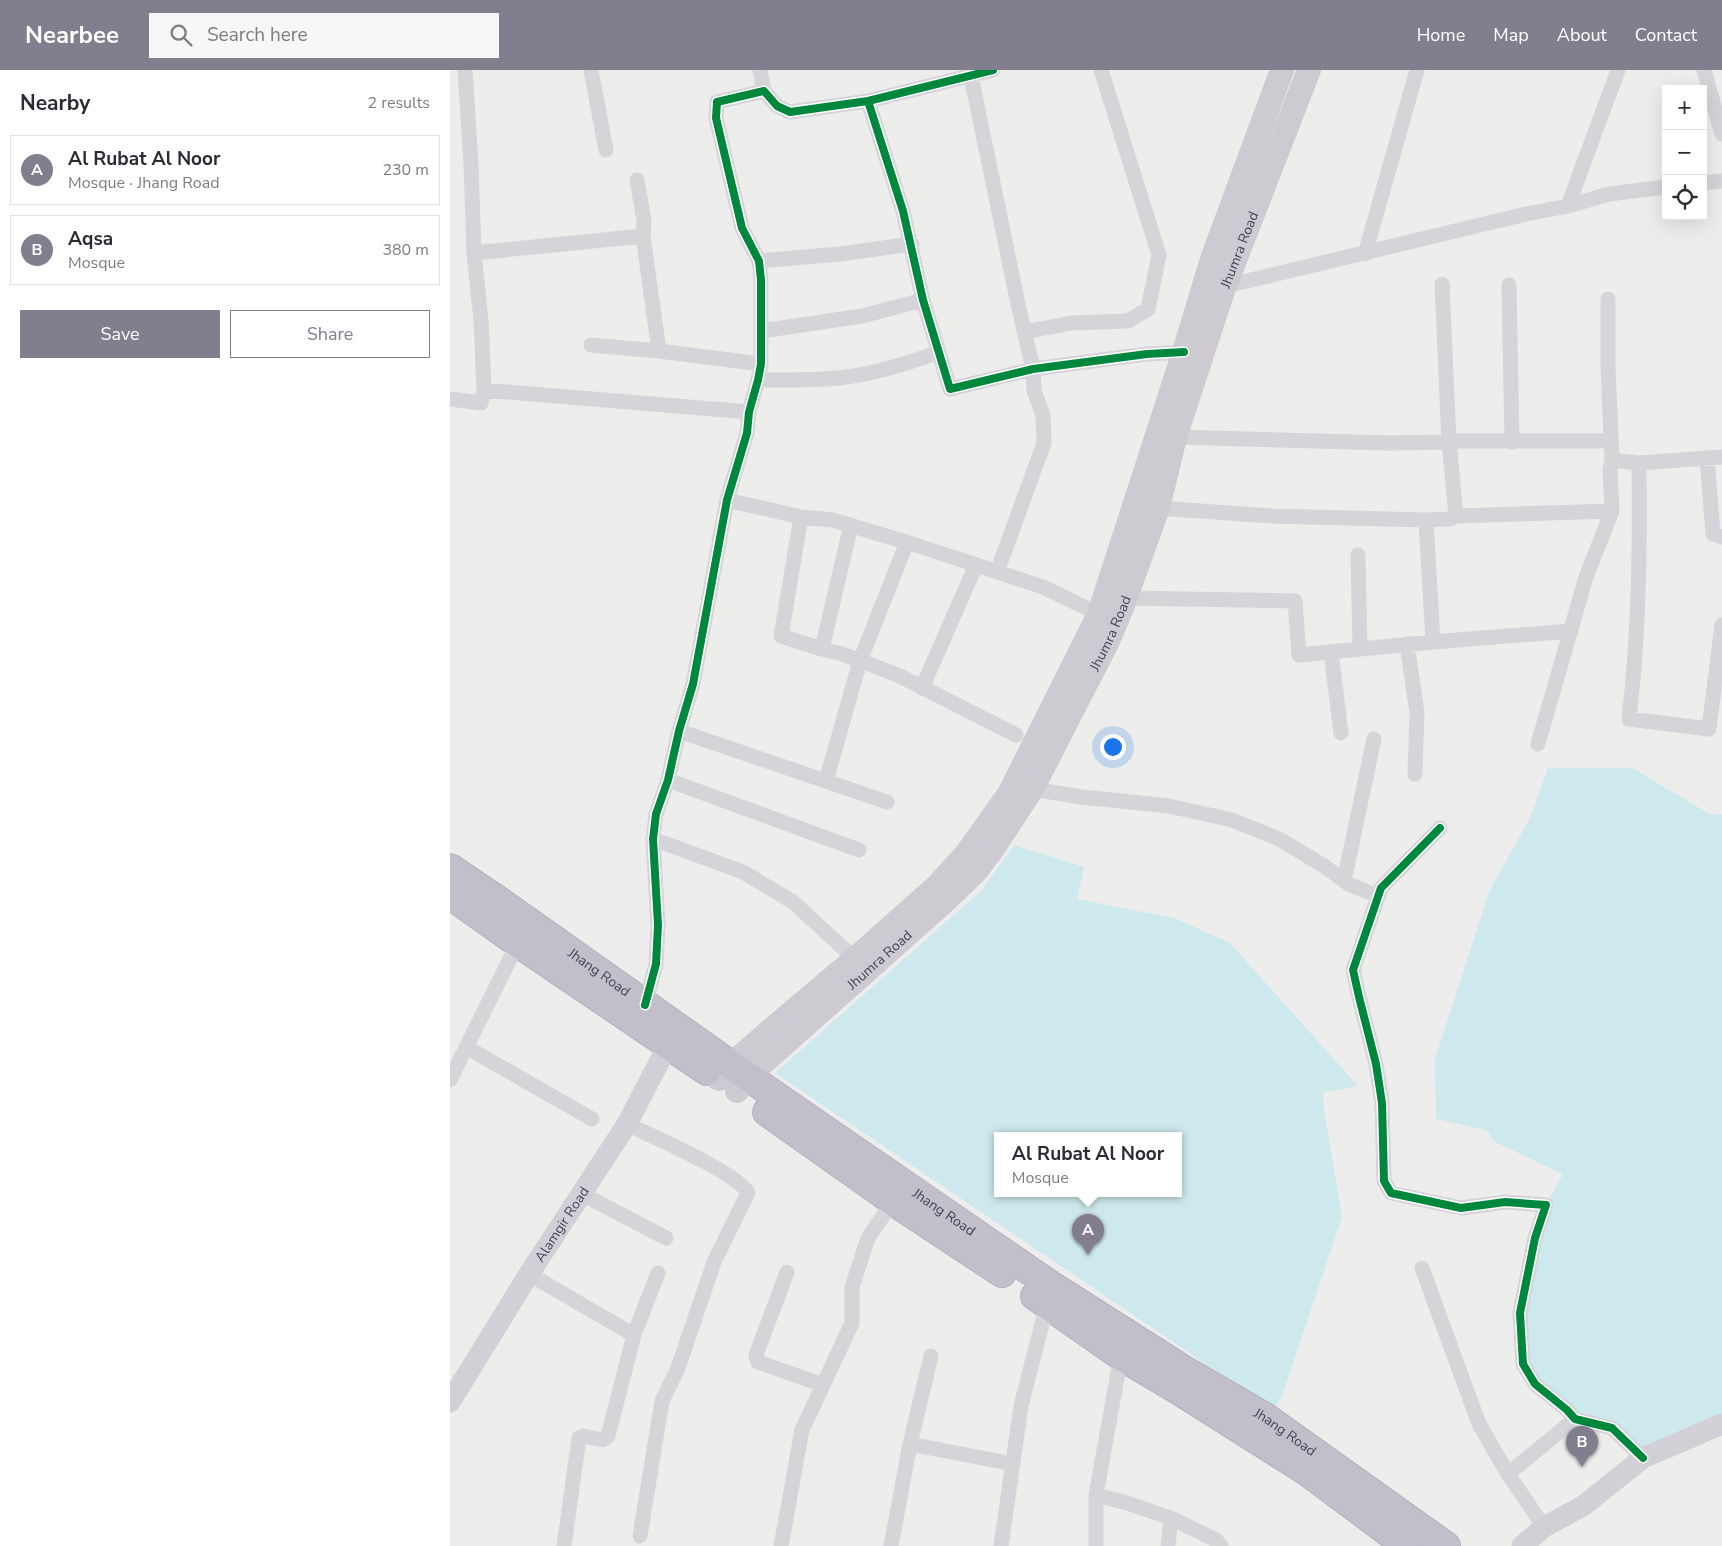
<!DOCTYPE html>
<meta charset="utf-8">
<style>
:root{--surface:#fff;--page:#f7f7f7;--text:#2b2b33;--muted:#7c7c81;--line:#e1e1e2;--accent:#827e8d}
body{margin:0;font-family:"Nunito Sans",sans-serif;background:var(--page);color:var(--text)}
.controls{position:absolute;right:15px;top:15px;display:grid;overflow:hidden;border-radius:0px;box-shadow:0 5px 20px #0002}
.controls button{width:45px;height:45px;display:grid;place-items:center;padding:0;border:0;border-bottom:1px solid var(--line);background:var(--surface);color:var(--text);font:25px sans-serif}
.you{position:absolute;left:662px;top:676px;width:18px;height:18px;margin:-12px;border:4px solid #fff;border-radius:50%;background:#1a73e8;box-shadow:0 0 0 8px #1a73e833}
.badge{display:grid;place-items:center;width:32px;height:32px;border-radius:50%;background:var(--accent);color:#fff;font-size:16px;font-weight:700}
.pin{position:absolute;translate:-50% -41px;filter:drop-shadow(0 1px 2px #0008)}
.pin::after{content:'';position:absolute;top:26px;width:18px;height:15px;background:inherit;clip-path:polygon(0 0,100% 0,50% 100%)}
.popup{position:absolute;left:544px;top:1062px;width:188px;height:65px;box-sizing:border-box;display:grid;place-content:center;border-radius:0px;background:var(--surface);filter:drop-shadow(0 1px 4px #0005);font-size:16px;white-space:nowrap;color:var(--muted)}
.popup b{font-size:19px;color:var(--text)}
.popup::after{content:'';position:absolute;left:50%;top:100%;margin-left:-10px;border:10px solid transparent;border-top-color:var(--surface)}
.list{margin:0;padding:0;list-style:none}
h2{display:flex;justify-content:space-between;align-items:center;height:65px;margin:0;padding:0 20px;font-size:21px}
h2 small{font-size:16px;font-weight:400;color:var(--muted)}
.list li{display:grid;grid-template-columns:32px 1fr auto;gap:15px;align-items:center;box-sizing:border-box;height:70px;margin:0 10px 10px;padding:0 10px;border:1px solid var(--line);border-radius:0px}
.list b{display:block;font-size:19px;white-space:nowrap}
.list p{margin:0;font-size:16px;white-space:nowrap;color:var(--muted)}
.list em{font-size:16px;font-style:normal;color:var(--muted)}
.actions{display:flex;gap:10px;padding:15px 20px}
.actions a{flex:1;padding:11px 0;border:1px solid var(--accent);border-radius:0px;text-align:center;font-size:18px;color:var(--accent)}
.actions .main{background:var(--accent);color:#fff}
.icon{flex:none;width:28px;height:28px;fill:none;stroke:currentColor;stroke-width:2;stroke-linecap:round;stroke-linejoin:round}
.map{position:relative;flex:none;width:1272px;height:1476px;overflow:hidden}
header{display:flex;align-items:center;gap:30px;box-sizing:border-box;height:70px;padding:0 25px;background:var(--accent);color:#fff}
header strong{font-size:24px}
nav{display:flex;gap:28px;margin-inline-start:auto;font-size:18px}
.search{width:350px;height:45px;background:var(--page);display:flex;align-items:center;gap:12px;box-sizing:border-box;padding:0 18px;border-radius:0px;color:var(--muted);font-size:19px}
main{display:flex}
aside{flex:1;background:var(--surface)}
.map>svg:first-child{display:block}
.green{fill:#cee9ee;fill-rule:evenodd}
.lines{fill:none;stroke-linecap:round;stroke-linejoin:round}
.highway-casing{stroke:#b4b0bc;stroke-width:30}
.street{stroke:#d5d4d9;stroke-width:15}
.secondary{stroke:#d2cfd7;stroke-width:21}
.primary{stroke:#cdcad2;stroke-width:24}
.highway{stroke:#c2bfca;stroke-width:28}
.cycleway-casing{stroke:#fff;stroke-width:11}
.cycleway{stroke:#00873e;stroke-width:8}
.labels{text-anchor:middle;stroke-width:5;stroke-linejoin:round;paint-order:stroke}
.street-label{font-size:14px;fill:#49425a;stroke:#fff}
</style>
<header>
<strong>Nearbee</strong>
<div class="search"><svg class="icon" aria-label="search" viewBox="0 0 24 24"><circle cx="10" cy="10" r="6"/><path d="M15 15l6 6"/></svg>Search here</div>
<nav><a>Home</a><a>Map</a><a>About</a><a>Contact</a></nav>
</header>
<main>
<aside>
<h2>Nearby<small>2 results</small></h2>
<ul class="list">
<li><span class="badge">A</span><div><b>Al Rubat Al Noor</b><p>Mosque · Jhang Road</p></div><em>230 m</em></li>
<li><span class="badge">B</span><div><b>Aqsa</b><p>Mosque</p></div><em>380 m</em></li>
</ul>
<div class="actions"><a class="main">Save</a><a>Share</a></div>
</aside>
<div class="map">
<svg width="1272" height="1476" viewBox="0 0 1272 1476">
<rect width="100%" height="100%" fill="#ededeb"/>
<path class="green" d="M 1098,698 L 1182,698 L 1261,745 L 1272,744 L 1272,1361 L 1193,1388 L 1162,1358 L 1125,1349 L 1085,1314 L 1070,1267 L 1096,1135 L 1113,1104 L 1045,1072 L 1036,1060 L 986,1049 L 985,989 L 1039,822 L 1081,746 Z
M 564,775 L 634,797 L 627,829 L 724,848 L 780,873 L 908,1016 L 873,1022 L 874,1040 L 892,1147 L 833,1323 L 824,1340 L 325,1003 L 532,820 ZM 548,1066 L 728,1066 L 728,1124 L 548,1124 Z"/>
<g class="lines">
<defs>
<g id="highway">
<path id="s3" d="M 0,798 L 49,831 L 281,995 L 602,1216 L 734,1300 L 815,1347 L 996,1476"/>
<path d="M 0,825 L 68,873 L 257,1001"/>
<path d="M 317,1042 L 443,1131 L 552,1203"/>
<path d="M 585,1226 L 671,1286 L 725,1318 L 855,1400 L 957,1476"/>
</g>
</defs>
<use href="#highway" class="highway-casing"/>
<path class="street" d="M 141,0 L 156,80
M 310,0 L 314,21
M 1254,0 L 1272,64
M 521,6 L 568,234 L 583,299 L 584,321 L 593,345 L 594,373 L 547,502
M 418,31 L 453,141 L 473,230 L 500,319 L 583,299 L 697,284 L 734,282
M 187,110 L 194,150 L 193,166 L 209,281
M 1253,113 L 1272,111
M 1118,136 L 1168,0
M 24,183 L 193,166
M 915,184 L 967,0
M 309,191 L 390,184 L 462,174
M 769,214 L 776,216 L 1076,144 L 1118,136 L 1159,124 L 1216,117
M 992,214 L 999,372
M 1059,215 L 1062,372
M 311,261 L 412,246 L 473,230
M 574,262 L 622,253 L 678,251 L 698,239 L 709,185 L 651,0
M 141,275 L 209,281 L 311,294
M 308,310 C 337,310 367,311 396,307 C 428,303 459,293 489,282
M 34,320 L 299,342
M 0,329 L 31,333 L 34,320 L 31,250 L 24,183 L 21,94 L 15,0
M 725,367 L 940,373 L 999,372 L 999,371 L 1157,371 L 1161,368
M 999,371 L 1006,446
M 1257,388 L 1263,464 L 1272,467
M 1162,390 L 1189,393 L 1272,387
M 1189,393 C 1190,479 1189,564 1179,649 L 1259,659 L 1272,555
M 277,430 L 351,447 L 383,450 L 469,476 L 593,517 L 649,544
M 708,438 L 822,446 L 976,450 L 1000,449 L 1006,446 L 1162,441
M 351,447 L 331,566 L 372,579 L 392,584 L 448,605 L 566,665
M 976,450 L 983,572
M 908,485 L 910,579
M 675,528 L 845,531 L 849,585 L 983,572 L 1121,561
M 957,574 L 967,643 L 965,704
M 372,579 L 401,455
M 881,582 L 891,663
M 472,618 L 526,495
M 229,661 L 437,732
M 1088,674 L 1136,507 L 1162,441 L 1160,400 L 1162,390 L 1158,297 L 1158,229
M 218,710 L 409,780
M 376,711 L 410,591 L 457,472
M 582,719 L 632,727 L 719,736 L 782,750 L 829,769 L 874,796 L 900,815 L 929,826
M 990,758 L 931,818 L 903,900 L 909,927 L 926,994 L 932,1033 L 934,1111 L 941,1123 L 1011,1138 L 1055,1132 L 1096,1135 L 1085,1168 L 1070,1243 L 1073,1294 L 1085,1314 L 1117,1340 L 1125,1349 L 1162,1358 L 1193,1388
M 203,769 L 293,802 L 343,832 L 405,889
M 894,811 L 924,669
M 195,935 L 206,894 L 208,855 L 203,769 L 206,744 L 218,710 L 229,661 L 243,614 L 277,430 L 297,363 L 299,342 L 308,310 L 311,294 L 311,210 L 309,191 L 292,158 L 266,48 L 267,32 L 314,21 L 327,36 L 340,42 L 418,31 L 543,0
M 16,977 L 142,1049
M 0,1010 L 68,873
M 177,1054 C 201,1066 288,1103 298,1123 L 264,1192 L 228,1298 L 212,1331 L 190,1466
M 132,1124 L 216,1168
M 972,1198 L 1029,1354 L 1058,1404 L 1094,1457
M 337,1202 L 306,1285 L 308,1292 L 373,1315
M 79,1204 L 184,1265
M 460,1374 L 563,1394
M 1058,1404 L 1125,1349
M 646,1425 L 677,1433 L 721,1448 L 766,1470 L 771,1476
M 114,1476 L 129,1368 L 133,1366 L 153,1370 L 158,1366 L 184,1265 L 208,1203
M 331,1476 L 352,1360 L 402,1253 L 402,1217 L 418,1168 L 443,1131
M 441,1476 L 460,1374 L 481,1286
M 551,1476 L 571,1336 L 597,1234
M 646,1476 L 646,1425 L 671,1286
M 718,1476 L 721,1448"/>
<g class="secondary">
<path id="s1" d="M 0,1332 L 79,1204 L 177,1054 L 218,975"/>
<path d="M 1072,1476 L 1094,1457 L 1133,1436 L 1193,1388 L 1272,1354"/>
</g>
<g class="primary">
<path d="M 269,1009 L 281,995 L 315,965 L 405,889 L 486,817 L 517,783 L 559,724 L 649,544 L 734,282 L 762,189 L 832,0"/>
<path id="s2" d="M 287,1021 L 298,1006 L 411,906 L 496,830 L 526,801 L 542,780 L 582,719 L 657,573 L 672,538 L 708,438 L 725,367 L 773,221 L 859,0"/>
</g>
<use href="#highway" class="highway"/>
<defs>
<path id="cycleway" d="M 418,31 L 453,141 L 473,230 L 500,319 L 583,299 L 697,284 L 734,282
M 990,758 L 931,818 L 903,900 L 909,927 L 926,994 L 932,1033 L 934,1111 L 941,1123 L 1011,1138 L 1055,1132 L 1096,1135 L 1085,1168 L 1070,1243 L 1073,1294 L 1085,1314 L 1117,1340 L 1125,1349 L 1162,1358 L 1193,1388
M 195,935 L 206,894 L 208,855 L 203,769 L 206,744 L 218,710 L 229,661 L 243,614 L 277,430 L 297,363 L 299,342 L 308,310 L 311,294 L 311,210 L 309,191 L 292,158 L 266,48 L 267,32 L 314,21 L 327,36 L 340,42 L 418,31 L 543,0"/>
</defs>
<use href="#cycleway" class="cycleway-casing"/>
<use href="#cycleway" class="cycleway"/>
</g>
<g class="labels">
<g class="street-label">
<text dy="5" stroke="none"><textPath href="#s2" startOffset="1004">Jhumra Road</textPath></text>
<text dy="5" stroke="none"><textPath href="#s2" startOffset="599">Jhumra Road</textPath></text>
<text dy="5" stroke="none"><textPath href="#s2" startOffset="194">Jhumra Road</textPath></text>
<text dy="5" stroke="none"><textPath href="#s3" startOffset="182">Jhang Road</textPath></text>
<text dy="5" stroke="none"><textPath href="#s3" startOffset="602">Jhang Road</textPath></text>
<text dy="5" stroke="none"><textPath href="#s1" startOffset="210">Alamgir Road</textPath></text>
<text dy="5" stroke="none"><textPath href="#s3" startOffset="1008">Jhang Road</textPath></text>
</g>
</g>
</svg>
<div class="controls">
<button>+</button>
<button>−</button>
<button><svg class="icon" aria-label="locate" viewBox="0 0 24 24"><circle cx="12" cy="12" r="6"/><path d="M12 2v4M12 18v4M2 12h4M18 12h4"/></svg></button>
</div>
<div class="you"></div>
<div class="pin badge" style="left:638px;top:1185px">A</div>
<div class="popup"><b>Al Rubat Al Noor</b>Mosque</div>
<div class="pin badge" style="left:1132px;top:1397px">B</div>
</div>
</main>
